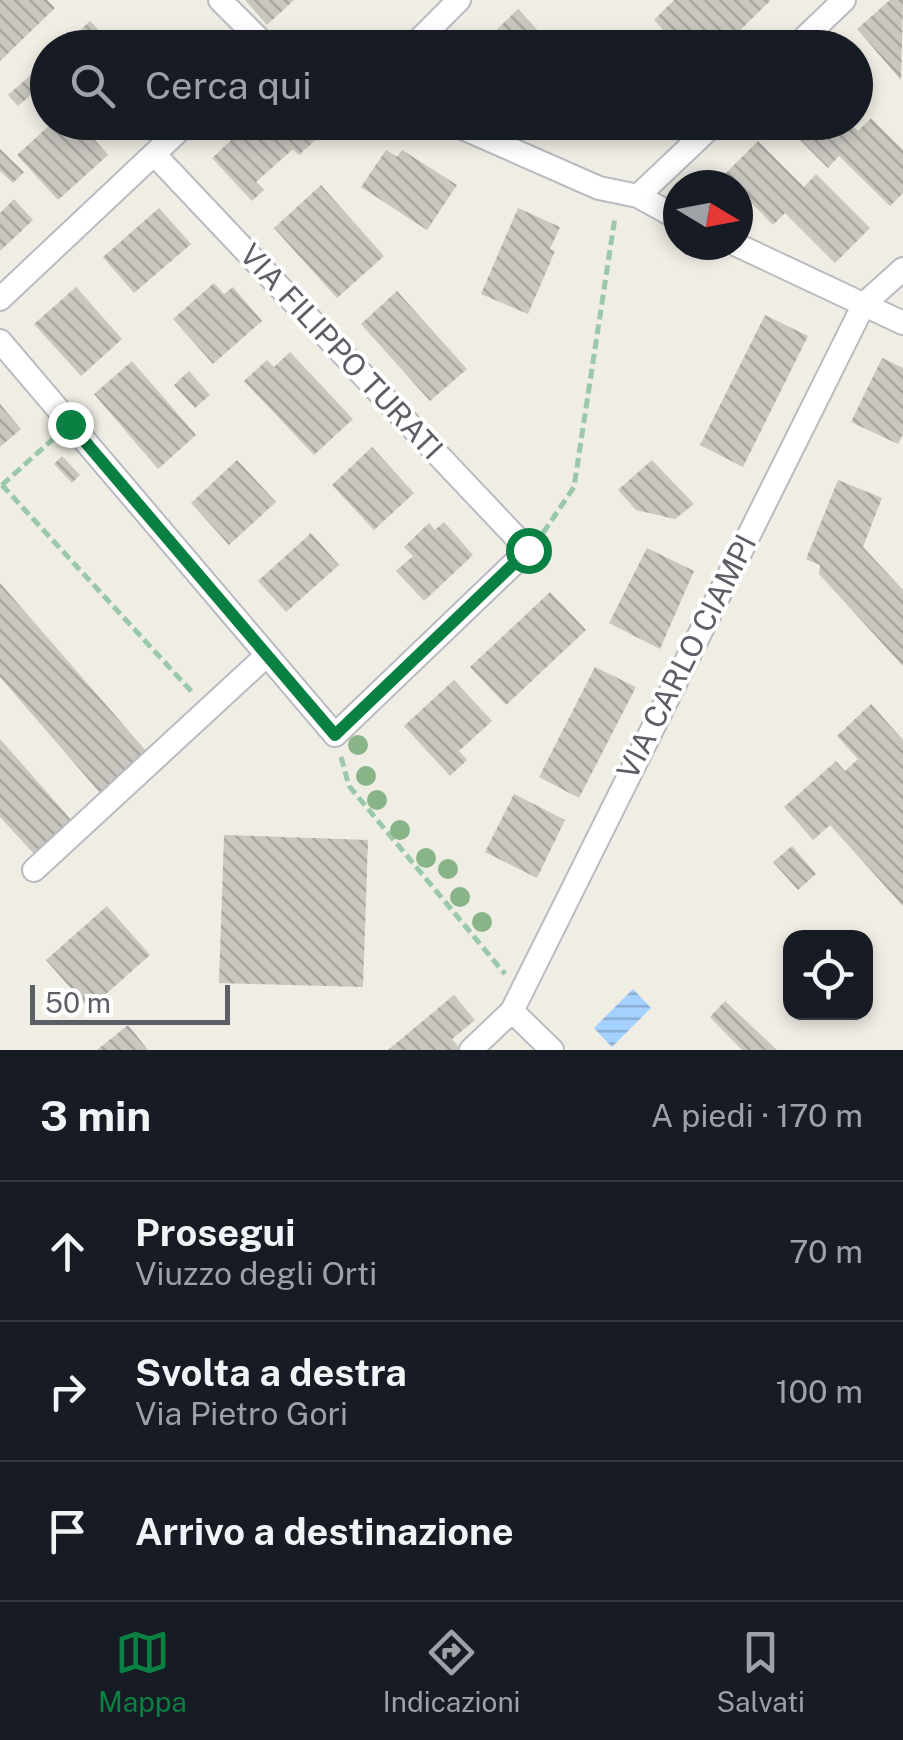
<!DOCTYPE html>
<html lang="it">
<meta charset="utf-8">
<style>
:root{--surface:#171b24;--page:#242831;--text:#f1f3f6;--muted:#9ea1a6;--line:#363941;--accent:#0b8043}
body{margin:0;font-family:"Public Sans",sans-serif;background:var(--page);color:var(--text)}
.controls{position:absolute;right:30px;bottom:30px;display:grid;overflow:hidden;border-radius:20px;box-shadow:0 5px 15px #0003}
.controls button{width:90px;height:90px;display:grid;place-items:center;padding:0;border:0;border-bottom:2px solid var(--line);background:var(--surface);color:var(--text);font:50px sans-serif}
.compass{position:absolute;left:663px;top:170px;width:90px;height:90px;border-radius:50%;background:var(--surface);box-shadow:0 5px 15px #0003;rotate:100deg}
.scale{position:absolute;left:30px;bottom:25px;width:200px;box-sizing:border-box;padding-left:10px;border:5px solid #5c5f65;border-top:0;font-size:28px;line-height:35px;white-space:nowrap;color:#5c5f65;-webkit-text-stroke:8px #fff;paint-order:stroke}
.stop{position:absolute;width:30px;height:30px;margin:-22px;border:8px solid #0b8043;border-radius:50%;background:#fff}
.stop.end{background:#0b8043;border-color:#fff;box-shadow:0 2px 10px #0008}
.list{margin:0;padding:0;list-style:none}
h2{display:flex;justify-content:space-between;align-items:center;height:130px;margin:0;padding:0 40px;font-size:42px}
h2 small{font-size:32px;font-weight:400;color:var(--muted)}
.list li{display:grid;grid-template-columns:65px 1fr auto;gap:30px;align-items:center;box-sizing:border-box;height:140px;padding:0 40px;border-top:2px solid var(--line)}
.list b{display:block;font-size:38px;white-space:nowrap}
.list p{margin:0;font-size:32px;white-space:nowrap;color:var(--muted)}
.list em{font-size:32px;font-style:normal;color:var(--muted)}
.icon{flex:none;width:55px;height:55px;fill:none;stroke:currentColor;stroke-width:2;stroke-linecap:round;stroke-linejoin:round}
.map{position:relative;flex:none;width:903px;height:1050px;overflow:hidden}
.search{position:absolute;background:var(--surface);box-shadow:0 5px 15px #0003;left:30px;right:30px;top:30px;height:110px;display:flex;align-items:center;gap:25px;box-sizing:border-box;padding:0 35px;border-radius:55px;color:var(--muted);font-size:38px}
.sheet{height:550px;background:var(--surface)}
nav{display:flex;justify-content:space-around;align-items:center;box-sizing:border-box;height:140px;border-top:2px solid var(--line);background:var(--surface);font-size:28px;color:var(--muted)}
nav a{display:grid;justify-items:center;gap:5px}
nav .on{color:var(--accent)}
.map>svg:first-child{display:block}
.water{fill:url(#water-rules)}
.building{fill:url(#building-back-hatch)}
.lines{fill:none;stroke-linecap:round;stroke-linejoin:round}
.minor-casing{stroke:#b9bbc0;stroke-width:26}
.path{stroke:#99c8aa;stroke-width:5;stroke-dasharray:10 5;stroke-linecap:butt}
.minor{stroke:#fff;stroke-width:22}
.tree{fill:#88b488}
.route{stroke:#0b8043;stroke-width:12}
.labels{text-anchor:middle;stroke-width:8;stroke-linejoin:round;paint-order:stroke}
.street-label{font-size:30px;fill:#5c5f65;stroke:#fff}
</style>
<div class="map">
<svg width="903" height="1050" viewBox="0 0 903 1050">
<defs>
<pattern id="water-rules" width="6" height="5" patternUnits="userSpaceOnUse" patternTransform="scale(2.5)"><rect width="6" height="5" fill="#a4d1ff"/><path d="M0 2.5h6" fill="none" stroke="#89add2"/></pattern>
<pattern id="building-back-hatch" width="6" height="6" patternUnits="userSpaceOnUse" patternTransform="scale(2.5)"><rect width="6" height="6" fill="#cac7c1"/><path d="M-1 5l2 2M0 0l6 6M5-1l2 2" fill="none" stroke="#a7a5a0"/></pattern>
</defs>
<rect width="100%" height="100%" fill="#efede4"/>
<path class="water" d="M 633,989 L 651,1008 L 612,1047 L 594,1028 Z"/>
<path class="building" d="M 0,0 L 47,0 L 55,8 L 0,61 Z
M 245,0 L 294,0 L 267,25 Z
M 674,0 L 771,0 L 722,48 L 680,48 L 654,20 Z
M 890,0 L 903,0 L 901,80 L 857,29 Z
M 518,9 L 554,48 L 478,48 Z
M 90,21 L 104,36 L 91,48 L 61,48 Z
M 120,34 L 132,48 L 105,48 Z
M 48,60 L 48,80 L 18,106 L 8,95 Z
M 871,118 L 903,150 L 903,193 L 890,206 L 839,156 L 828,168 L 782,122 L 849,122 L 858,131 Z
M 53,122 L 79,122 L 108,155 L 58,200 L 17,155 Z
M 127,122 L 155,122 L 140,137 Z
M 251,122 L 309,122 L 321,135 L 299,155 L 293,149 L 256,182 L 264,190 L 252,201 L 212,158 Z
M 600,122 L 627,122 L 613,136 Z
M 758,141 L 804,187 L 816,174 L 870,228 L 835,263 L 785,213 L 773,225 L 724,175 Z
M 0,149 L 24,172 L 13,183 L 0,171 Z
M 386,150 L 397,157 L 402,150 L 457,185 L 427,230 L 361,187 Z
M 321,185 L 384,256 L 337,298 L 274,228 Z
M 14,199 L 33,220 L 0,251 L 0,213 Z
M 159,208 L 191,244 L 134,293 L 103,257 Z
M 518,208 L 560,227 L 550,249 L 555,251 L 528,314 L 481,294 Z
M 214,283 L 224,294 L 233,287 L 262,321 L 213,364 L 173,319 Z
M 76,287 L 122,339 L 81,376 L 34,324 Z
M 397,291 L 467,369 L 430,401 L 361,324 Z
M 765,315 L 808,336 L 743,467 L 700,445 Z
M 290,352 L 353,419 L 314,455 L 244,381 L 267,360 L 274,367 Z
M 882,358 L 903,368 L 903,434 L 898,444 L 851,422 Z
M 132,361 L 196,435 L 158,469 L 94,394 Z
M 189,371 L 210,395 L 195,408 L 174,385 Z
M 0,404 L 21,429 L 0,447 Z
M 372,447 L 414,493 L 374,530 L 332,485 Z
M 62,456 L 80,475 L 72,483 L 54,464 Z
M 237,460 L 276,502 L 229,545 L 191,503 Z
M 652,460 L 694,504 L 675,519 L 636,510 L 618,490 Z
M 838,480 L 882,498 L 863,547 L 903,590 L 903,666 L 819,574 L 820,565 L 806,559 Z
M 444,522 L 473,555 L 424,601 L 396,571 L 413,556 L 404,547 L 429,523 L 435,530 Z
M 311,533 L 339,565 L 286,612 L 258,581 Z
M 647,548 L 694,571 L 660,649 L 609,623 Z
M 0,583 L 147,752 L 100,793 L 0,677 Z
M 550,592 L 586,630 L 506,705 L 470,667 Z
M 595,667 L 636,687 L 579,798 L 539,777 Z
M 454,680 L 492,721 L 459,751 L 467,760 L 450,776 L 404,726 Z
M 871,704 L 903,740 L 903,906 L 830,825 L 813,840 L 784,807 L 836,761 L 845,771 L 858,759 L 837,736 Z
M 0,739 L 74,823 L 35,855 L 0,817 Z
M 514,794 L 565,820 L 537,878 L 485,852 Z
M 224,835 L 368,840 L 363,987 L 219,983 Z
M 792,846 L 816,874 L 798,890 L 773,862 Z
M 107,906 L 150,955 L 89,1009 L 46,960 Z
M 454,995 L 475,1020 L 452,1039 L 461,1050 L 388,1050 Z
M 725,1001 L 777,1050 L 742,1050 L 710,1017 Z
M 128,1025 L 148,1050 L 97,1050 Z"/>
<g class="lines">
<defs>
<path id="minor" d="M 220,0 L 268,48
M 411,48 L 459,0
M 794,48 L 844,0
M 449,122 L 599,188 L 638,196 L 678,218
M 638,196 L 716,122
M 737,245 L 903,323
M 0,299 L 188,122
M 0,341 L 335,735 L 528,550 L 154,154
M 34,870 L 267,655
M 512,1011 L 552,1050
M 471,1050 L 512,1011 L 864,304 L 903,269"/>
</defs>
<use href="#minor" class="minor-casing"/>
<path class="path" d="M 2,485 L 192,692
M 2,485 L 53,439
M 543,533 L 574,487 L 615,217
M 341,757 L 349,786 L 505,974"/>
<use href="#minor" class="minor"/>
</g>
<g class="tree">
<circle cx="358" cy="745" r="10"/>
<circle cx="366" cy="776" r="10"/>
<circle cx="377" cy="800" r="10"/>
<circle cx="400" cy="830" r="10"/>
<circle cx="426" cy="858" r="10"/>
<circle cx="448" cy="869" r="10"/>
<circle cx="460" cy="897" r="10"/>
<circle cx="482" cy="922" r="10"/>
</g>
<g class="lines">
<path class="route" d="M 70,424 L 335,735 L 528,550"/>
</g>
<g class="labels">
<g class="street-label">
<text transform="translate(341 352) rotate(47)" y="10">VIA FILIPPO TURATI</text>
<text transform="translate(687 657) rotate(-63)" y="10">VIA CARLO CIAMPI</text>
</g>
</g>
</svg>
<div class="controls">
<button><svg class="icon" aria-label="locate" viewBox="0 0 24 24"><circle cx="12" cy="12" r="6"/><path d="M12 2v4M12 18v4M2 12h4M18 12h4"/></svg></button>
</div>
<svg class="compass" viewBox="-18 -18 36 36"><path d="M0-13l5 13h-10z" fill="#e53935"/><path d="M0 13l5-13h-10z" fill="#9ea1a6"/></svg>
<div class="scale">50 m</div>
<div class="stop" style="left:528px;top:550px"></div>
<div class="stop end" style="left:70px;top:424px"></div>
<div class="search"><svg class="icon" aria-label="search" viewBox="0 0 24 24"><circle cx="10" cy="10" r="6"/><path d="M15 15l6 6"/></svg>Cerca qui</div>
</div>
<section class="sheet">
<h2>3 min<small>A piedi · 170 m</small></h2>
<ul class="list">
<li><svg class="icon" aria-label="ahead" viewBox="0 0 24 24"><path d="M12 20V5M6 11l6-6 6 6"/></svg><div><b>Prosegui</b><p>Viuzzo degli Orti</p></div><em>70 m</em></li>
<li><svg class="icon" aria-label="right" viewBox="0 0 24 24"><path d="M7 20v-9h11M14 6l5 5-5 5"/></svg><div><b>Svolta a destra</b><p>Via Pietro Gori</p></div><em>100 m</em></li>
<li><svg class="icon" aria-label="arrive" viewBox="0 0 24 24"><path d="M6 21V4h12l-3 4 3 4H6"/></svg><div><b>Arrivo a destinazione</b></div></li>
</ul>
</section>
<nav>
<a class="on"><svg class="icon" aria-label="map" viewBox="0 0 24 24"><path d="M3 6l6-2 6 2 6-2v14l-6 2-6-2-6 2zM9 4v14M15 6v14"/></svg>Mappa</a>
<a><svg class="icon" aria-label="directions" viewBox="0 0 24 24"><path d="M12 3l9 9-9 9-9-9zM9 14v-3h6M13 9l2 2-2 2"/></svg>Indicazioni</a>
<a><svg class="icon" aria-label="saved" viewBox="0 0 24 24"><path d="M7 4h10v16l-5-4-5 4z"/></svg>Salvati</a>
</nav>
